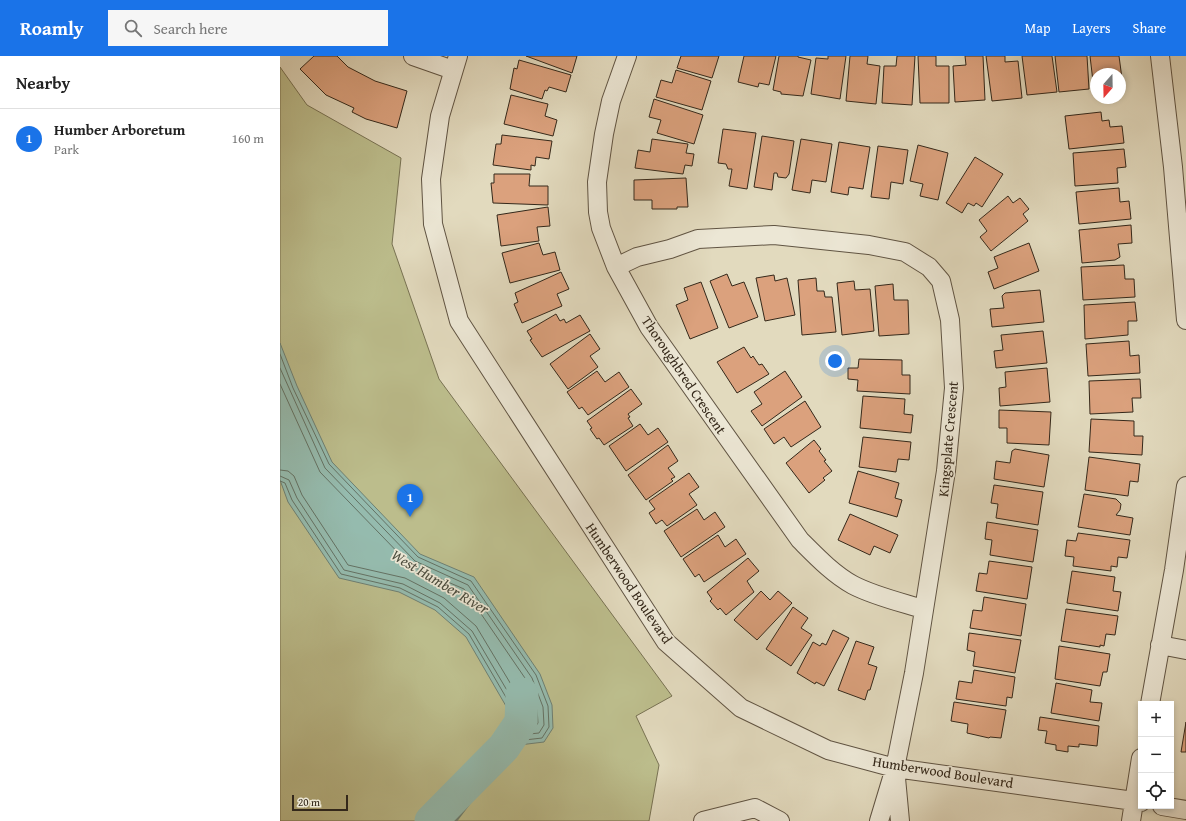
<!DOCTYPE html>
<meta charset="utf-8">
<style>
:root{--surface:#fff;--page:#f6f6f6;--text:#222;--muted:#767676;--line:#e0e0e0;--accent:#1a73e8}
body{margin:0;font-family:"Gentium Book Plus",serif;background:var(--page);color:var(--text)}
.controls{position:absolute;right:12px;bottom:12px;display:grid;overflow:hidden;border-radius:0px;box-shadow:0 2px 6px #0003}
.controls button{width:36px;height:36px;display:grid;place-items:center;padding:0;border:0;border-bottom:1px solid var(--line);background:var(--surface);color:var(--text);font:20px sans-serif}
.compass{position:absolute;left:810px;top:12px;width:36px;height:36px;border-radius:50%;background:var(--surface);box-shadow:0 2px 6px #0003;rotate:200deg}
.scale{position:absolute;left:12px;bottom:10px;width:56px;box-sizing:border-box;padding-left:4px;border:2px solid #34281a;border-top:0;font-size:11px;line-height:14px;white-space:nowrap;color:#34281a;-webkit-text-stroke:3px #ece7d5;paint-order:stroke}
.you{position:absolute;left:555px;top:305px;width:14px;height:14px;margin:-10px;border:3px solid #fff;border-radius:50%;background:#1a73e8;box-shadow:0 0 0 6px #1a73e833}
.badge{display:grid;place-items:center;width:26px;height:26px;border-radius:50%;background:var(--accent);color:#fff;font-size:13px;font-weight:700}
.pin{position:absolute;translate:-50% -33px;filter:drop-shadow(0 1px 2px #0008)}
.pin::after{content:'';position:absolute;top:21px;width:14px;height:12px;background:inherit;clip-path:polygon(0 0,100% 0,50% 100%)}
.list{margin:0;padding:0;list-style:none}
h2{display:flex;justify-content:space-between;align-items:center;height:52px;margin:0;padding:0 16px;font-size:17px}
h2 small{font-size:13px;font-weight:400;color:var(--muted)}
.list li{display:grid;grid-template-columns:26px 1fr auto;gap:12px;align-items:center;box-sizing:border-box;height:60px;padding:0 16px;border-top:1px solid var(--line)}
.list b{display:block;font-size:15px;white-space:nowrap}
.list p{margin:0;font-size:13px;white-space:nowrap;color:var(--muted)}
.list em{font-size:13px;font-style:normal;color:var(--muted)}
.icon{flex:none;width:22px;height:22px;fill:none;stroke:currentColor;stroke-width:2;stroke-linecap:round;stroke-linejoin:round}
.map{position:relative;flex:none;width:906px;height:765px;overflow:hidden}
header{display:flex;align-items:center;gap:24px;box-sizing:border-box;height:56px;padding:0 20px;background:var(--accent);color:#fff}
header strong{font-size:19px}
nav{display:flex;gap:22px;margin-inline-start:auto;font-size:14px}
.search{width:280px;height:36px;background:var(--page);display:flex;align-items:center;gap:10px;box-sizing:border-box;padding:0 14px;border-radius:0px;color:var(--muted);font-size:15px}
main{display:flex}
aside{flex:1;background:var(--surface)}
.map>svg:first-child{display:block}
.green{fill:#bcbd8c;stroke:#787253}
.water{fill:#95bbae;stroke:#6e8073}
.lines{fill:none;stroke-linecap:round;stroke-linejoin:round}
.shore{stroke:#647264;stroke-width:1}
.stream{stroke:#6e8073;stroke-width:5.5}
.river{stroke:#95bbae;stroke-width:33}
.building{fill:#dba17d;stroke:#34281a}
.minor-casing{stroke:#605443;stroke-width:20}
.minor{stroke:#ece7d5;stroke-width:18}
.labels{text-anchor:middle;stroke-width:3.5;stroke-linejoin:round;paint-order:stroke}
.street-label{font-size:14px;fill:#34281a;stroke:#ece7d5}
.water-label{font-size:15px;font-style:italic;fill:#4c4d3f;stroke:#ece7d5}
</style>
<header>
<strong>Roamly</strong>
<div class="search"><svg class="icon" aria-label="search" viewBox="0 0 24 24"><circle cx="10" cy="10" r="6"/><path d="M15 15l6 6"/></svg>Search here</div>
<nav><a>Map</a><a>Layers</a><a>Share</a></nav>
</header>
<main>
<aside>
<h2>Nearby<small></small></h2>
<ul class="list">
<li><span class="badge">1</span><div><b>Humber Arboretum</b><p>Park</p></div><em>160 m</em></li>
</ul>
</aside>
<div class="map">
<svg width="906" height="765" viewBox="0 0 906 765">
<rect width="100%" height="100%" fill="#e2dabe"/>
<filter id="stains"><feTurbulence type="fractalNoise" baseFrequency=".005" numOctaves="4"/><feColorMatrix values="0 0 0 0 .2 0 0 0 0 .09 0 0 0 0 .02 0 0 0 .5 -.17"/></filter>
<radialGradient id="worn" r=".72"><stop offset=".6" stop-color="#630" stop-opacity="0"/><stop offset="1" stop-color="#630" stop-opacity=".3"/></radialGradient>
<path class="green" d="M 0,11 L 27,49 L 121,102 L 112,188 L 159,323 L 392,640 L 356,660 L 379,709 L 369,765 L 0,765 Z"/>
<path class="water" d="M 0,287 L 17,330 L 52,406 L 140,498 L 194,521 L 260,618 L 272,649 L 273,672 L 264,686 L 231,690 L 230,657 L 186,581 L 155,554 L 119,536 L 59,522 L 8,446 L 0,424 Z"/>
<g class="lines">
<path class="shore" d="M 0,298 L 13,332 L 49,408 L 138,501 L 191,525 L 256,619 L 268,650 L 269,671 L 262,682 L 236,685 L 234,655 L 189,578 L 158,551 L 120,532 L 61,518 L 12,444 L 5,427 L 0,425
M 0,312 L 45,412 L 135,505 L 188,529 L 252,622 L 263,651 L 264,669 L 259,677 L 240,679 L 238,653 L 192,575 L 160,547 L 123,528 L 64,514 L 17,442 L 9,424 L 0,420
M 0,328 L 40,416 L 131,510 L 184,533 L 247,625 L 257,652 L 258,667 L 255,671 L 246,672 L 244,650 L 196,570 L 164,542 L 125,522 L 68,509 L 22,439 L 14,420 L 8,415 L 0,414"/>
<path class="stream" d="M 174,765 L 231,690"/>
<path class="river" d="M 151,765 L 224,691 L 241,666 L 242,638"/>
</g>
<path class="building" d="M 34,0 L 57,0 L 68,11 L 95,25 L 127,35 L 117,72 L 86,63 L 72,56 L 74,52 L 46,39 L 20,13 Z
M 246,0 L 297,0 L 292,17 Z
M 401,0 L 439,0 L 432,22 L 397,12 Z
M 464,0 L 496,0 L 489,29 L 479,27 L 478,31 L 458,26 Z
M 499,0 L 518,0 L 518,1 L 531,4 L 523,40 L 501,38 L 501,36 L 493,34 Z
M 548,0 L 566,0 L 560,43 L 531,38 L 536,2 L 548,3 Z
M 570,0 L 588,0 L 587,8 L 600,10 L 596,48 L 566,45 Z
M 617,0 L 635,0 L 632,49 L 602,47 L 604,10 L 616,10 Z
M 638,0 L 656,0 L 656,10 L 669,10 L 669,47 L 640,47 Z
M 685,0 L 703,0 L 705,44 L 675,46 L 673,10 L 686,9 Z
M 706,0 L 725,0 L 725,6 L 738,5 L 742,42 L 712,45 Z
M 742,0 L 772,0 L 777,36 L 747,39 Z
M 775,0 L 807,0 L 809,33 L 779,36 Z
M 810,0 L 839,0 L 843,30 L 840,31 L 840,18 L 816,18 L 816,34 L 814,34 Z
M 239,4 L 291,19 L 286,36 L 269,31 L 267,35 L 265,34 L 262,43 L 230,33 L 234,12 L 237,13 Z
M 396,14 L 431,25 L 422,54 L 376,41 L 381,24 L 392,27 Z
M 231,39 L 268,48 L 265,60 L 277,64 L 273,80 L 224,68 Z
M 374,43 L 423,59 L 414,88 L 377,77 L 381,64 L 369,61 Z
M 821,56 L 822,65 L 829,64 L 830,71 L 842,70 L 844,87 L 789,93 L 785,60 Z
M 443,73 L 476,77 L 467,133 L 449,130 L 452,113 L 448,113 L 446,108 L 438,107 Z
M 222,79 L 272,85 L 269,103 L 256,101 L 255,110 L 251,109 L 251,114 L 213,109 L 216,88 L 221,88 Z
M 482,80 L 514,85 L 509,118 L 506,122 L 498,121 L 497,117 L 494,117 L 492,134 L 474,131 Z
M 372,83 L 408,88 L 406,97 L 414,98 L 412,110 L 405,109 L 403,118 L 355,112 L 358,94 L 370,96 Z
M 521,83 L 552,88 L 546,126 L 532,124 L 530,137 L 512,134 Z
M 559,86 L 590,91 L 583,133 L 569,131 L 568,139 L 551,136 Z
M 638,89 L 668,97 L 658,144 L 640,140 L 643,128 L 630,125 Z
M 598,90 L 628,94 L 623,128 L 611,126 L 609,143 L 591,141 Z
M 844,93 L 846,111 L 837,112 L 838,127 L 795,130 L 793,97 Z
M 695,101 L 723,118 L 702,151 L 696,147 L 694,150 L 688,147 L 682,157 L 666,147 Z
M 214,118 L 250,118 L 249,130 L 268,130 L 268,149 L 213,147 L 211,127 L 214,127 Z
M 406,122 L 408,151 L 397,151 L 397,153 L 372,153 L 372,144 L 354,144 L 354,124 Z
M 839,132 L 840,146 L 849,145 L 851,163 L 799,168 L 796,136 Z
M 728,140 L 733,147 L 740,142 L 749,153 L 743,158 L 748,165 L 711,195 L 700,181 L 707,175 L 699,164 Z
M 268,151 L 270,170 L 257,171 L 259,185 L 221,190 L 217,159 Z
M 851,169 L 852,187 L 838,188 L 840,201 L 835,204 L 802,207 L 799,174 Z
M 259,187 L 263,199 L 275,196 L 280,214 L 230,227 L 222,197 Z
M 749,187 L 759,215 L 714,233 L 708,216 L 718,212 L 714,201 Z
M 844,209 L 845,223 L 854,223 L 855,241 L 803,244 L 801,211 Z
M 281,216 L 289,233 L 277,238 L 282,250 L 242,267 L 234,248 L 238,246 L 235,237 Z
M 447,218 L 452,230 L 464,226 L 478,261 L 449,272 L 430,225 Z
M 494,219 L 495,225 L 507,222 L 515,259 L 485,265 L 476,222 Z
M 536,222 L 537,235 L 544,235 L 545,241 L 552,241 L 556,276 L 522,279 L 518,224 Z
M 574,225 L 575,234 L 590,233 L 594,275 L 562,279 L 557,227 Z
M 421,226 L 438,272 L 410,283 L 396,249 L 408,244 L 404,232 Z
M 613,228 L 614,244 L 628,244 L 629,278 L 599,280 L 595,230 Z
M 760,234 L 764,266 L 712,271 L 710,253 L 724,252 L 722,240 L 725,237 Z
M 855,246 L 857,265 L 848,265 L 848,279 L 805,283 L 804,249 Z
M 276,258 L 280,265 L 284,263 L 286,267 L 300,259 L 310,275 L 262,301 L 250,284 L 252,283 L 247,275 Z
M 763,275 L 767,307 L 716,312 L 714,295 L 723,294 L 721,279 Z
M 310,278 L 320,293 L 310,300 L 318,311 L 288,333 L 270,308 Z
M 849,285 L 850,300 L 859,299 L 860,317 L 808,320 L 806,288 Z
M 464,291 L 471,302 L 473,300 L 479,309 L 482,308 L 489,318 L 457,337 L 437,306 Z
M 579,303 L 622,304 L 622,319 L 630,319 L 630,338 L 577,335 L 578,324 L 568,323 L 568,312 L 578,312 Z
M 767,312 L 770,346 L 720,350 L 719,332 L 726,331 L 725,316 Z
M 317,315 L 325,326 L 339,316 L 349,331 L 308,359 L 302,351 L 299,353 L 287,336 Z
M 505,315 L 522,341 L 482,370 L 471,355 L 482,348 L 474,336 Z
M 860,323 L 861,342 L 852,342 L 853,356 L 810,358 L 809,325 Z
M 351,333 L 362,348 L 348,358 L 350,361 L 348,362 L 353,370 L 324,389 L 319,382 L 317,383 L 310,373 L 312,372 L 307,365 Z
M 583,340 L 625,343 L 624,358 L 633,359 L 631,377 L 580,372 Z
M 525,345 L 541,371 L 511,391 L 504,381 L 494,388 L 484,373 Z
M 719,354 L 771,356 L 769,389 L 727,387 L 727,372 L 719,372 Z
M 811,363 L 854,365 L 854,380 L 863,380 L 862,399 L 809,396 Z
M 360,368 L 368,379 L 378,372 L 388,386 L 346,415 L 329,390 Z
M 583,381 L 631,386 L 629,404 L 618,403 L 616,416 L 579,411 Z
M 534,384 L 541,393 L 539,395 L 546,404 L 544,405 L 552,415 L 543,422 L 545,424 L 529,437 L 506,407 Z
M 388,389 L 398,405 L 388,412 L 395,421 L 391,423 L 393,425 L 366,444 L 348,419 Z
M 735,393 L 769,399 L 764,431 L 714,423 L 716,405 L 730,407 L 732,395 Z
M 809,401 L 860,408 L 858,426 L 850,425 L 848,440 L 805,434 Z
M 578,415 L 619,427 L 615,442 L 622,444 L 617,461 L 569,447 Z
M 409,417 L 419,431 L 409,438 L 417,449 L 387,470 L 382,464 L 376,468 L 369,457 L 375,453 L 369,445 Z
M 714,429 L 763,436 L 758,469 L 716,462 L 718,448 L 711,447 Z
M 804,438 L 836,443 L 841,448 L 840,454 L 836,459 L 853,462 L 850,479 L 798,471 Z
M 417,453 L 424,464 L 435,456 L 445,471 L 401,501 L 384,475 Z
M 570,458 L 618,479 L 610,497 L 594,490 L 590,499 L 558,484 Z
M 707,466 L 758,474 L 753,506 L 710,499 L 712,484 L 705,483 Z
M 798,477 L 850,484 L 847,502 L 838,501 L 837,511 L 831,510 L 831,515 L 793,510 L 794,501 L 785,500 L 787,484 L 796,485 Z
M 438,479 L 445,491 L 456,483 L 466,498 L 424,526 L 419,518 L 415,521 L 403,503 Z
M 468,502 L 479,515 L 467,525 L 474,536 L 446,559 L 440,552 L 438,554 L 430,545 L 432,543 L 427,536 Z
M 709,505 L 752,511 L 747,543 L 696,535 L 699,517 L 707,518 Z
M 792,515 L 835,521 L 833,535 L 841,536 L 838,555 L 787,547 Z
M 481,535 L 490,544 L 498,535 L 512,547 L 477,584 L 454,564 Z
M 704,541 L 746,548 L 741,580 L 690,572 L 693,554 L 702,555 Z
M 513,551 L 528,562 L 521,572 L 532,579 L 511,610 L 486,593 Z
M 786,553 L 838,560 L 835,579 L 826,578 L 824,590 L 820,589 L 820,591 L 781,585 Z
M 553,574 L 569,582 L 544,630 L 536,626 L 535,628 L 517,617 L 533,586 L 540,590 L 542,587 L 546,589 Z
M 689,577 L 741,584 L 735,617 L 693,610 L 695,596 L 687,594 Z
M 576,585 L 594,591 L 588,608 L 597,611 L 590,634 L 588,634 L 585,644 L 558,634 Z
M 779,590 L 830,598 L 827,616 L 823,616 L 820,630 L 775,623 Z
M 694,614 L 735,621 L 732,642 L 727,641 L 726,650 L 676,643 L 679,625 L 692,627 Z
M 776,627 L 812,634 L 810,646 L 822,647 L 819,665 L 771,657 Z
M 674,646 L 726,654 L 721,682 L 710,681 L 709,682 L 687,677 L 688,668 L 671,665 Z
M 760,661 L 819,670 L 817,690 L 799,688 L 799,691 L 788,690 L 788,696 L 776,694 L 776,689 L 765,687 L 767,675 L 758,674 Z
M 906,666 L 906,696 L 901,696 Z"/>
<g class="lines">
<defs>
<path id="minor" d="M 133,0 L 173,14
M 178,0 L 160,60 L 151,123 L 153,168 L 179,265 L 386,586 L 461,652 L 548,694 L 615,712 L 861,746
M 347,0 L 331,45 L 324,78 L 317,126 L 318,156 L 321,172 L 336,211 L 369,271 L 520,484 C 536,500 553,518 573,529 C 594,540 620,546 643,553
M 880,0 L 893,111 L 906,264
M 336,211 L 357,201 L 390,193 L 418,183 L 494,179 L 589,189 L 625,196 L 649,211 L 661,225 L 670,264 L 674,332 L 666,415 L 634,617 L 615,712 L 599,765
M 880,589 L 906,594
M 870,648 L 894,514 L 906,430
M 616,722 L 620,765
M 882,750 L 906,754
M 423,765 L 475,752 L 500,765
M 851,765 L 861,702"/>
</defs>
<use href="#minor" class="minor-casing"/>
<use href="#minor" class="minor"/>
</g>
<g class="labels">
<g class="street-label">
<text transform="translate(404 319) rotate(56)" y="5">Thoroughbred Crescent</text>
<text transform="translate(668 383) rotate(-85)" y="5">Kingsplate Crescent</text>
<text transform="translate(349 527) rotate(56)" y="5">Humberwood Boulevard</text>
<text transform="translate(663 716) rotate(9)" y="5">Humberwood Boulevard</text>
</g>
<g class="water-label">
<text transform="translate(160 526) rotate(31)" y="5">West Humber River</text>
</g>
</g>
<rect width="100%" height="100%" filter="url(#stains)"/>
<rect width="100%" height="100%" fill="url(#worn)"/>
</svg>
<div class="controls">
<button>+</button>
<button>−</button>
<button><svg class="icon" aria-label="locate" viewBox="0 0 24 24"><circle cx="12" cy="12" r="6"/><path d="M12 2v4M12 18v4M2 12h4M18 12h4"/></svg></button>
</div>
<svg class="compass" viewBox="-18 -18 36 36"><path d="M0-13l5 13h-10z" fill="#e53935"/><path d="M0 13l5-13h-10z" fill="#767676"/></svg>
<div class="scale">20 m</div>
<div class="you"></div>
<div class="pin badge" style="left:130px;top:461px">1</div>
</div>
</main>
